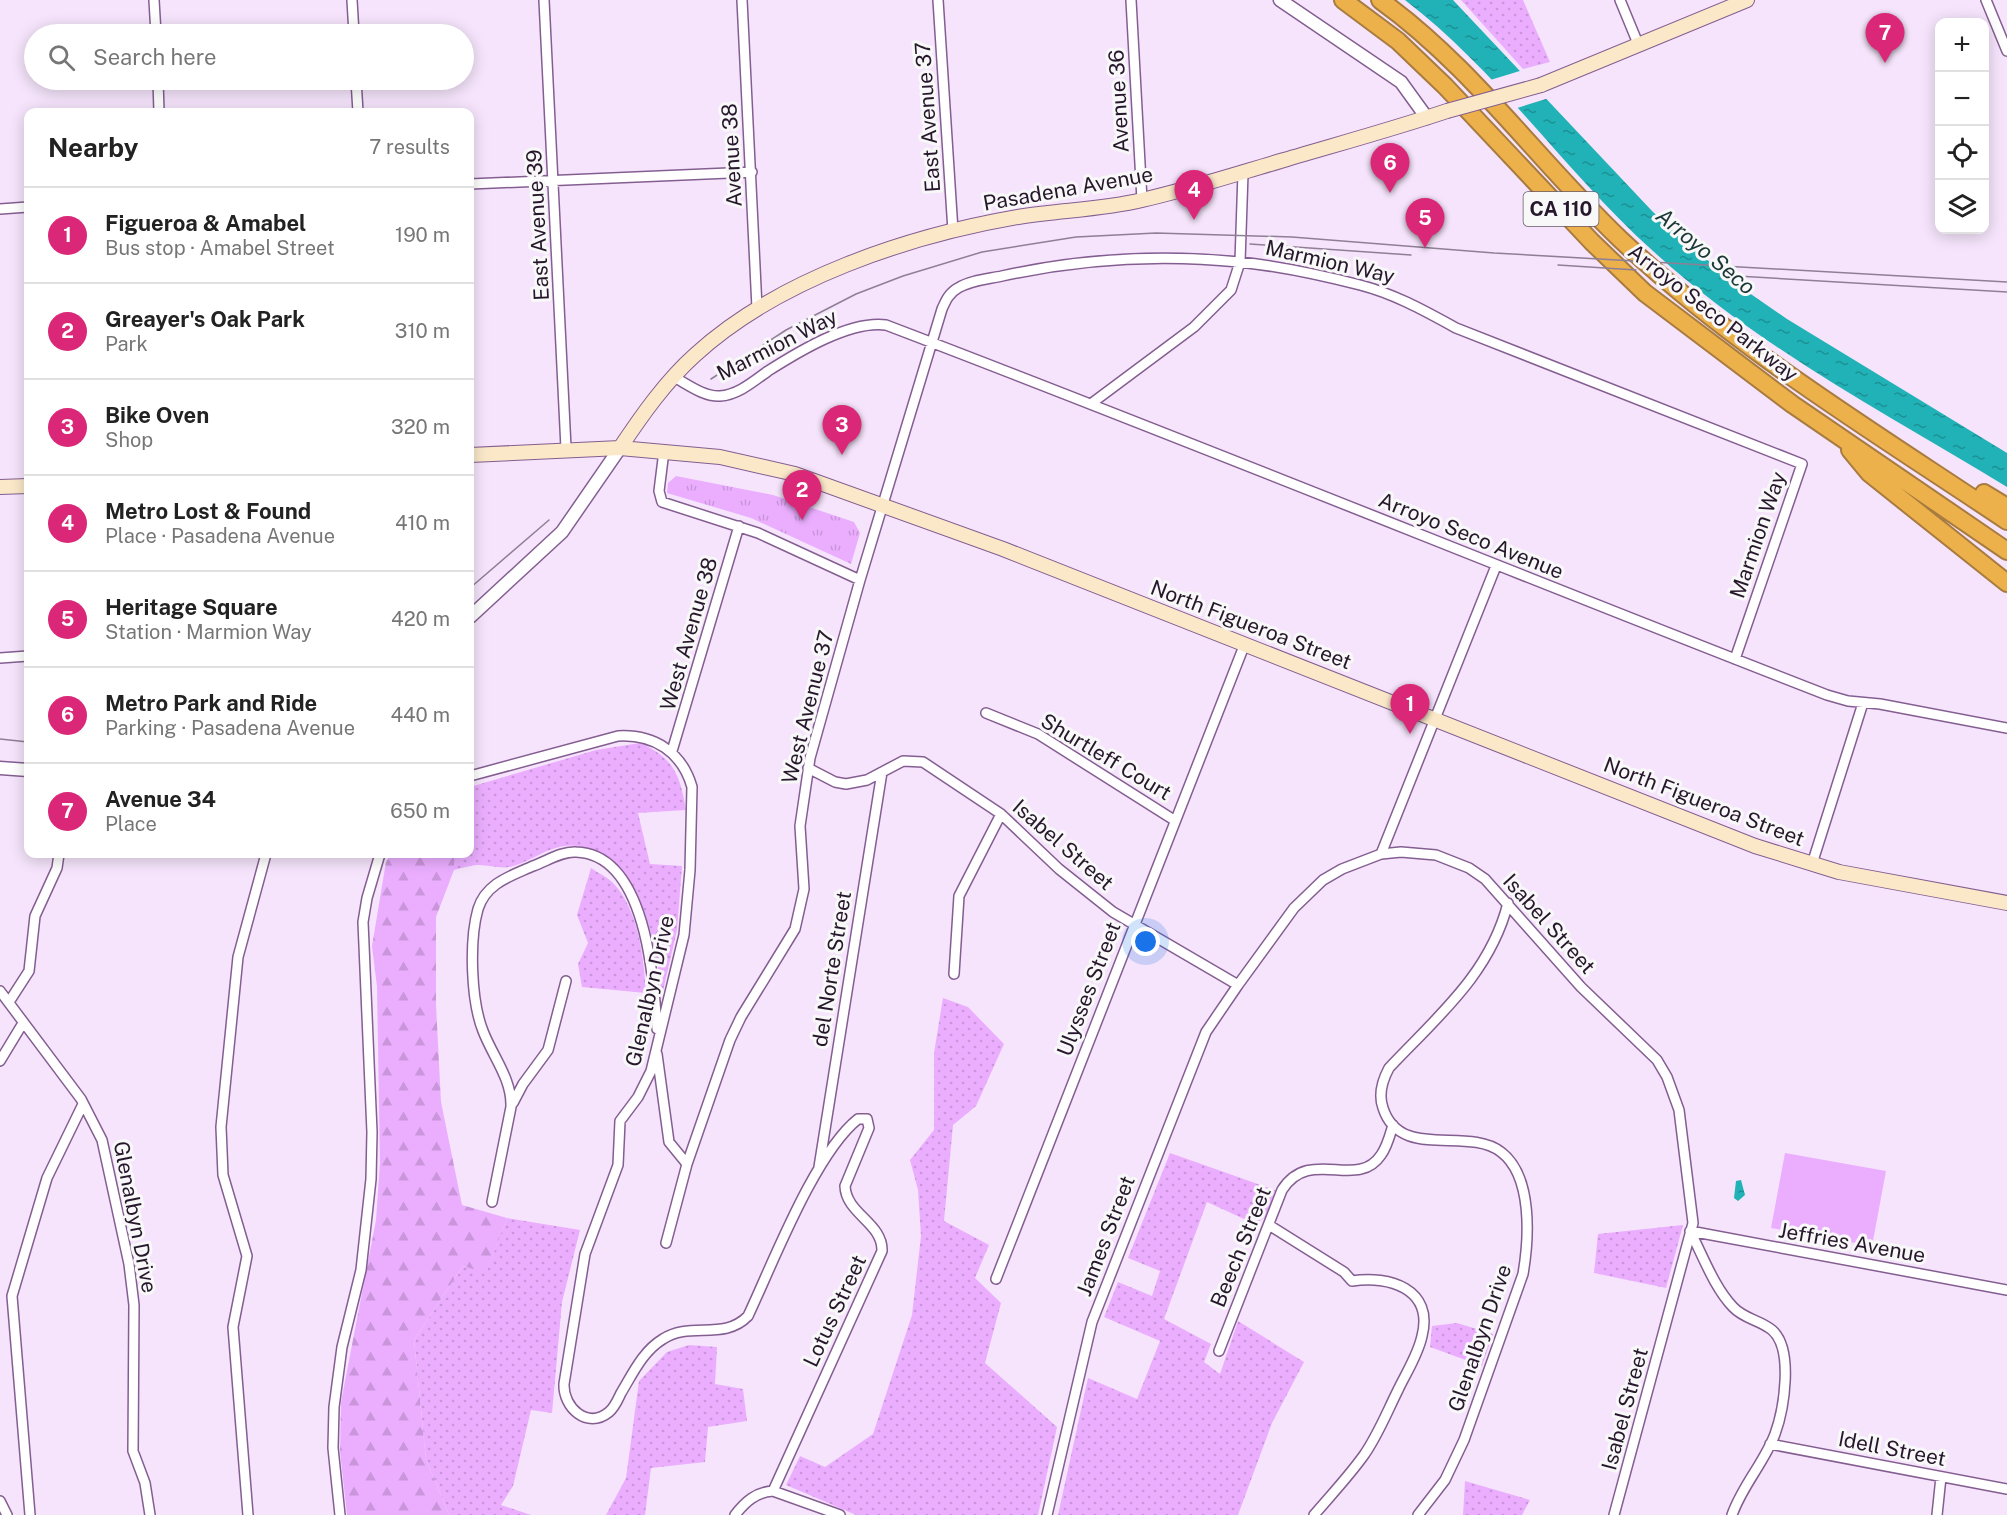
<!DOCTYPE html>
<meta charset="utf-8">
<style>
:root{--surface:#fff;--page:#f6f6f6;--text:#222;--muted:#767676;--line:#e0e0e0;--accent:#db2777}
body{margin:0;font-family:"Public Sans",sans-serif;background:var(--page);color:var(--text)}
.controls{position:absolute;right:18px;top:18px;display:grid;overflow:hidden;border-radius:12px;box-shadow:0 3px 15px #0003}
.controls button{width:54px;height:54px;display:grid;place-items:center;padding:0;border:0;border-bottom:2px solid var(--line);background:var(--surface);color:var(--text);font:30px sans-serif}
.you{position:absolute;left:1146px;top:942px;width:21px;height:21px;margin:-15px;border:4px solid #fff;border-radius:50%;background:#1a73e8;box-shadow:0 0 0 9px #1a73e833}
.badge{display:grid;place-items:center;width:39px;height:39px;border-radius:50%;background:var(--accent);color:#fff;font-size:20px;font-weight:700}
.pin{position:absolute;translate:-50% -50px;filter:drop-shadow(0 2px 3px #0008)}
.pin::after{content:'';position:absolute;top:32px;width:21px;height:18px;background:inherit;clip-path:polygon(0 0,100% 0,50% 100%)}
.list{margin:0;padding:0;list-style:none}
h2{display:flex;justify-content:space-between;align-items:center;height:78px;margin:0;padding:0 24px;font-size:26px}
h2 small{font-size:20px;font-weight:400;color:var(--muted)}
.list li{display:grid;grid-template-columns:39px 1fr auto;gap:18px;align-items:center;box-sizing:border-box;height:96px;padding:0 24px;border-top:2px solid var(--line)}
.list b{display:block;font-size:22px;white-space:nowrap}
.list p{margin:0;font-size:20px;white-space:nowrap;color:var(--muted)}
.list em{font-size:20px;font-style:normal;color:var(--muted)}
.icon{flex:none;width:33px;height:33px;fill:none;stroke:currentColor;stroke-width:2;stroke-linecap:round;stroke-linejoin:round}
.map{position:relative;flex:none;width:2007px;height:1515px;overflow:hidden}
.search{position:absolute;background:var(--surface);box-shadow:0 3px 15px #0003;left:24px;top:24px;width:450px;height:66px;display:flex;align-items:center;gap:15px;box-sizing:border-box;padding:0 21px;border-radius:33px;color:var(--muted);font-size:22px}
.panel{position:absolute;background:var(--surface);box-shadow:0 3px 15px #0003;left:24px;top:108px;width:450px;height:750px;border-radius:12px}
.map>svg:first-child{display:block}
.grass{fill:url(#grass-dots)}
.forest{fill:url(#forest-firs)}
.park{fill:url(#park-tufts)}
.pitch{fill:#ebaeff}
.water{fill:url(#water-ripples)}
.pier{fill:#f5e4fb}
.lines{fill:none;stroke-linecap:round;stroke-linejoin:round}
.minor-casing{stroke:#845e91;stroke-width:12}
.tertiary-casing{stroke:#845e91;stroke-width:15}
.secondary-casing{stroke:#845e91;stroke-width:16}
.motorway-casing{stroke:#a87b40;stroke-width:20}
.minor{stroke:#fff;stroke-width:9}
.tertiary{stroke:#fff;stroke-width:12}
.secondary{stroke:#fae8c9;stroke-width:14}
.motorway{stroke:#edb14b;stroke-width:16}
.tram{stroke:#8f7f95;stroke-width:1.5}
.secondary-bridge-casing{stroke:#845e91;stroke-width:16;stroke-linecap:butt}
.secondary-bridge{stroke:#fae8c9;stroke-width:14}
.labels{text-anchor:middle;stroke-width:6;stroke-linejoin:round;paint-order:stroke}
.shield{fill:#f8f8f8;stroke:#665a69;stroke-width:1.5}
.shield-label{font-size:20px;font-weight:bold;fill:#27172c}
.street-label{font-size:21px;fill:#27172c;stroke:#f8f8f8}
.water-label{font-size:22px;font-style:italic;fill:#1b3738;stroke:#f8f8f8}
</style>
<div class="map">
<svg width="2007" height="1515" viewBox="0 0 2007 1515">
<defs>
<pattern id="grass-dots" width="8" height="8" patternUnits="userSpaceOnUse" patternTransform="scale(1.5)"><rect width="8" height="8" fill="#ebaeff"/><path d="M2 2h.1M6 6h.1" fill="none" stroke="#ca95db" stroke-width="1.8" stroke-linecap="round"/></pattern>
<pattern id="forest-firs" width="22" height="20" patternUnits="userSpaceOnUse" patternTransform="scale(1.5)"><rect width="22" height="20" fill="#ebaeff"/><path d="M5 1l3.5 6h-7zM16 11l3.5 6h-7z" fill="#ca95db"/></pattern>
<pattern id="park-tufts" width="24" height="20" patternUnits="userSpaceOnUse" patternTransform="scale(1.5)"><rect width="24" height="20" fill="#ebaeff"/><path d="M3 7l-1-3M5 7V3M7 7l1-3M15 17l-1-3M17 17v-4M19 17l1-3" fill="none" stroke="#ca95db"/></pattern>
<pattern id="water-ripples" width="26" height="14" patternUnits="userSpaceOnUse" patternTransform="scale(1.5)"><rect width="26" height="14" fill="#20b2b6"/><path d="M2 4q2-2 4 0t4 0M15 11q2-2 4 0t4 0" fill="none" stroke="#1c9094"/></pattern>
</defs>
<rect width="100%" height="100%" fill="#f5e4fb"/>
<path class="grass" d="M 1461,0 L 1523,0 L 1550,62 L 1523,69 Z
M 640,743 C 674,758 680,775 686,810 L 638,813 L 650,864 L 682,866 L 677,930 L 662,995 C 656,944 641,854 578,846 C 554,842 534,860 513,866 C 502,870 488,864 476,865 C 469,866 461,868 454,870 L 454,854 L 470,854 L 470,787 L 596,750 Z
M 591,868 C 598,873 608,877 614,884 C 639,911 644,959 646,993 L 582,987 L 578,964 L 588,943 L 577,915 Z
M 943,998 L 968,1007 L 1004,1044 L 976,1106 L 953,1125 L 944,1221 L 989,1245 L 975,1278 L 1001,1303 L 985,1363 L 1057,1427 L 1038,1515 L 856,1515 L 786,1485 L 800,1456 L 825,1467 L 873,1434 L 912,1315 L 921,1236 L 918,1190 L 910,1160 L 934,1130 L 934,1053 Z
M 1170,1153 L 1275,1190 L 1267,1216 L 1255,1224 L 1207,1202 L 1164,1319 L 1211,1344 L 1204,1362 L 1220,1374 L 1238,1321 L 1304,1362 L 1272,1423 L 1238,1515 L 1058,1515 L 1088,1378 L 1137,1399 L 1160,1341 L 1104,1317 L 1118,1282 L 1152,1296 L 1160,1271 L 1128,1258 Z
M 507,1218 L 580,1230 L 562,1302 L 552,1413 L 531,1410 L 513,1486 L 501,1505 L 531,1515 L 449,1515 L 426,1459 L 414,1340 L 463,1266 L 486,1272 Z
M 1683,1225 L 1666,1288 L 1594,1273 L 1598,1234 Z
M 1457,1323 L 1493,1334 L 1482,1366 L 1430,1347 L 1432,1326 Z
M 689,1345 L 717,1347 L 715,1384 L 743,1389 L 747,1421 L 708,1427 L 705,1462 L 651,1468 L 645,1515 L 606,1515 L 626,1478 L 639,1381 L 667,1352 Z
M 1465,1481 L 1530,1500 L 1522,1515 L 1463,1515 Z"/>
<path class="forest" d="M 391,854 L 454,854 L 454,870 L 436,917 L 436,1005 L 441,1102 L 462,1205 L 507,1218 L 486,1273 L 463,1266 L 414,1340 L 426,1459 L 449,1515 L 347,1515 L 340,1452 L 341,1402 L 376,1220 L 380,1163 L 377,987 L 372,946 L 386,862 Z"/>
<path class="park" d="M 676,476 L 773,495 L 854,522 L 860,533 L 851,564 L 751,518 L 667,493 L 668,483 Z"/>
<path class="pitch" d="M 1785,1153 L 1886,1171 L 1872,1246 L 1771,1228 Z"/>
<path class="water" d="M 1405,0 L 1453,0 L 1653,212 L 1691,247 L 1745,290 L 1787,319 L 2007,453 L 2007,487 C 1887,414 1758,347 1653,251 C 1566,173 1499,72 1405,0 Z
M 1741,1180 L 1745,1195 L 1738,1201 L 1734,1198 L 1736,1181 Z"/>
<path class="pier" d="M 1523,70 L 1549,98 L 1514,109 L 1487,81 Z"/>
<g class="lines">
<defs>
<path id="minor" d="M 154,0 L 156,34
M 352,0 L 354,34
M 544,0 L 566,448
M 742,0 L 757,308
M 938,0 L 953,231
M 1131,0 L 1142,200
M 1620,0 L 1639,46
M 1986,0 L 2007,51
M 158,80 L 159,112
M 356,80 L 358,112
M 470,184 L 752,172
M 0,209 L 28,207
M 674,377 C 687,384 704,397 720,396 C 738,395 754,381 768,371 C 798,352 850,320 886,325 C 1201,445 1513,573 1827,695 L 1848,701 L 1880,704 L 2007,728
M 1092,403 L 1194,327 L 1231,290 L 1240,262 L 1243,173
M 664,451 L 659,491 L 662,502 L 758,533 L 860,580
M 0,658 L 28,656
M 986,713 L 1038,734 L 1174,820
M 672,751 L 739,526
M 808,768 L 835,782 L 846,784 L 867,780 L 903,761 L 923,762 L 1001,814 L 1059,869 L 1113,912 L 1238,985 L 1294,908 L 1323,880 L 1342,869 L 1381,854 L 1401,852 L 1436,855 L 1469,868 L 1485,879 L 1581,987 L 1657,1060 L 1667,1077 L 1679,1110 L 1693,1223 L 1614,1515
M 470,776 L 618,736 C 654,734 682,752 692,787 L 690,870 L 684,935 L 651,1071 L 638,1097 L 620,1121 L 618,1165 L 585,1254 L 564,1384 C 563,1407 587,1430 609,1412 C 615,1407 618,1399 621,1393 C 633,1373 643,1351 663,1339 C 690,1321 724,1341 748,1316 C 773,1263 815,1153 858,1119 L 867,1119 L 869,1128 L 845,1186 C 846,1214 883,1223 882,1251 L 773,1491
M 1381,854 L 1496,566
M 1812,864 L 1863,703
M 954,974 L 959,896 L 1001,814
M 0,991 L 81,1099 L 102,1140 L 129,1264 L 134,1305 L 133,1451 L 145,1483 L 150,1515
M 9,1002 L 29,971 L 35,916 L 57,868 L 59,854
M 657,1054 L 669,1142 L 687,1164
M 0,1061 L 23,1023
M 513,1103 L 523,1084 L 548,1050 L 566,981
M 819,1167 L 882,772
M 492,1202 L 511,1107 C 512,1079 493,1057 483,1031 C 471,1001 469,941 478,909 C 486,883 511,876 533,866 C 547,861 562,851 576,852 C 646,854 654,979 657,1029
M 1269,1225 L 1344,1272 L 1352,1281 C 1389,1275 1434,1289 1422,1336 C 1418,1355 1406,1373 1398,1390 C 1387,1412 1378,1435 1364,1455 C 1349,1476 1331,1495 1314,1515
M 1690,1231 C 1703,1256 1714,1287 1733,1307 C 1744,1319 1760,1320 1772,1330 C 1794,1349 1784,1409 1775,1434 C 1764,1463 1742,1486 1732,1515
M 1690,1231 L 2007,1290
M 666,1243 L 687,1164 L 730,1040 L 741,1017 L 795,929 L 804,889 L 800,826 L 810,758 L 860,580 L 942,309 C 946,300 949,293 958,288 C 971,280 988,279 1002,276 C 1079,259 1161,254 1239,262 C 1279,266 1321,275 1360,285 C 1395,294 1425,311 1456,328 L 1802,464 L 1735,659
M 996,1279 L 1244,646
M 1219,1351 L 1282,1190 C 1310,1146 1357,1191 1381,1155 C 1387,1147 1390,1135 1393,1125
M 1770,1444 L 2007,1489
M 0,1501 L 7,1515
M 30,1515 L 12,1296 L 47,1178 L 83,1104
M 248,1515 L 233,1327 L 247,1256 L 223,1175 L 221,1127 L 238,957 L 266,854
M 340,1515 L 333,1448 L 334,1407 L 342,1347 L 361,1270 L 371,1179 L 372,1132 L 363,922 L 367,898 L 380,854
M 735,1515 C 745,1502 756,1492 773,1491 L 840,1515
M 1047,1515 L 1092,1322 L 1206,1032 L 1238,985
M 1418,1515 L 1445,1480 L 1464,1440 L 1523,1274 C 1529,1239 1533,1176 1501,1152 C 1467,1126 1400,1161 1383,1108 C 1378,1094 1382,1081 1389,1068 C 1437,1017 1490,974 1508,903
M 1937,1515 L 1941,1477"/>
<path id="tertiary" d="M 1280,0 L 1401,82 L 1427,118
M 470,617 L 562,532 L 620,448
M 0,768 L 28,770"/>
<path id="secondary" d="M 1541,85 L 1747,0
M 620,448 C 642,415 666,381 695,355 C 778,279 908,236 1018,217 C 1059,210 1101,210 1142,200 C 1190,189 1236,174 1284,160 C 1338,144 1393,129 1447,111
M 470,455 L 620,448 L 720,457 L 795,474 L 1003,549 L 1755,846 L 1839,872 L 2007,903
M 0,487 L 28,486"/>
<path id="motorway" d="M 1343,0 L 1398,41 L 1445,86 L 1592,242 L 1645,293 L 1792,404 L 2007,551
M 1380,0 C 1472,66 1538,161 1620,239 C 1735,348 1876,433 2007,521
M 1850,450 L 1869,473 L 2007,583
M 1984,493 L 2007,507"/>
</defs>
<use href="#minor" class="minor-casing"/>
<use href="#tertiary" class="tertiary-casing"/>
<use href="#secondary" class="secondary-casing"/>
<use href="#motorway" class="motorway-casing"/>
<use href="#minor" class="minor"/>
<use href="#tertiary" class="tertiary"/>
<use href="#secondary" class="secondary"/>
<use href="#motorway" class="motorway"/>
<path class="tram" d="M 1250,244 L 1411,255
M 1558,265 L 1636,270
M 1737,276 L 2007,292
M 711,379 L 786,330 L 856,294 L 903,276 L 982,252 L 1076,237 L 1156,233 L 1292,237 L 1494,253 L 2007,282
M 470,588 L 549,520
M 0,739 L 28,742"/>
<defs>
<path id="secondary-bridge" d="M 1447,111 L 1541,85"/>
</defs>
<use href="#secondary-bridge" class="secondary-bridge-casing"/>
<use href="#secondary-bridge" class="secondary-bridge"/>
</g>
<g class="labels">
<rect class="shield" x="1523.5" y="192" width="75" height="34" rx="4.5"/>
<g class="shield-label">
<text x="1561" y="216">CA 110</text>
</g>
<g class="street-label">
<text transform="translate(1119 101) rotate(-93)" y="7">Avenue 36</text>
<text transform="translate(928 117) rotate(-94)" y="7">East Avenue 37</text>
<text transform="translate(732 155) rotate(-93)" y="7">Avenue 38</text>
<text transform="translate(1068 189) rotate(-10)" y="7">Pasadena Avenue</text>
<text transform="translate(538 225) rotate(-93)" y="7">East Avenue 39</text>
<text transform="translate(1330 262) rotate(13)" y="7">Marmion Way</text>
<text transform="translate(1713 313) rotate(38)" y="7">Arroyo Seco Parkway</text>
<text transform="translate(777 345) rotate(-27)" y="7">Marmion Way</text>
<text transform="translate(1758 535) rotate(-71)" y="7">Marmion Way</text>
<text transform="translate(1471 536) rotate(22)" y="7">Arroyo Seco Avenue</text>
<text transform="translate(1251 625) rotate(21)" y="7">North Figueroa Street</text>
<text transform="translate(689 634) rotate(-74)" y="7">West Avenue 38</text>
<text transform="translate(808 707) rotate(-76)" y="7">West Avenue 37</text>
<text transform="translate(1106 757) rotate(31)" y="7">Shurtleff Court</text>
<text transform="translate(1704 802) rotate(21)" y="7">North Figueroa Street</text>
<text transform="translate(1063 845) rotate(41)" y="7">Isabel Street</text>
<text transform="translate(1549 924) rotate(48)" y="7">Isabel Street</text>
<text transform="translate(832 969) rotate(-81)" y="7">del Norte Street</text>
<text transform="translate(1089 989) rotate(-69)" y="7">Ulysses Street</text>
<text transform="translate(650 991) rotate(-77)" y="7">Glenalbyn Drive</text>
<text transform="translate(135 1217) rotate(79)" y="7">Glenalbyn Drive</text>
<text transform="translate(1106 1236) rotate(-69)" y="7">James Street</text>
<text transform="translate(1852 1243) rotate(10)" y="7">Jeffries Avenue</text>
<text transform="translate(1241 1247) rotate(-68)" y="7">Beech Street</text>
<text transform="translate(835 1311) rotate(-65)" y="7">Lotus Street</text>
<text transform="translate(1480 1338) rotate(-71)" y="7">Glenalbyn Drive</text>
<text transform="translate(1625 1409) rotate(-75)" y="7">Isabel Street</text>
<text transform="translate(1892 1449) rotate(11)" y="7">Idell Street</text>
</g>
<g class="water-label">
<text transform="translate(1706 251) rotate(40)" y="8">Arroyo Seco</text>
</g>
</g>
</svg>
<div class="controls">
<button>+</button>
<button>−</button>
<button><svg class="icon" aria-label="locate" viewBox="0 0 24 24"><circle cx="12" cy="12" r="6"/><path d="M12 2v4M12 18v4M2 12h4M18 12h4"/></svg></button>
<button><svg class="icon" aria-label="layers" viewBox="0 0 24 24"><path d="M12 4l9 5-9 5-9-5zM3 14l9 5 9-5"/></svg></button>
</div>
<div class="you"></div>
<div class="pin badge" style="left:1410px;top:734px">1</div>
<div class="pin badge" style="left:802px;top:520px">2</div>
<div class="pin badge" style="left:842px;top:455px">3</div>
<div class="pin badge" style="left:1194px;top:220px">4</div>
<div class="pin badge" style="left:1425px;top:248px">5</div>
<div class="pin badge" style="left:1390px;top:193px">6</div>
<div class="pin badge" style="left:1885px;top:63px">7</div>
<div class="search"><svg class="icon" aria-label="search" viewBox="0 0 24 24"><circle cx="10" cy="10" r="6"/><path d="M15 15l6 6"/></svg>Search here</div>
<section class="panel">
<h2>Nearby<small>7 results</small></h2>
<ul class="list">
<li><span class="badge">1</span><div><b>Figueroa &amp; Amabel</b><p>Bus stop · Amabel Street</p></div><em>190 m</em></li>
<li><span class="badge">2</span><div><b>Greayer's Oak Park</b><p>Park</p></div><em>310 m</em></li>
<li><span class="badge">3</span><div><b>Bike Oven</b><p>Shop</p></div><em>320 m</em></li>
<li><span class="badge">4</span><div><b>Metro Lost &amp; Found</b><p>Place · Pasadena Avenue</p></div><em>410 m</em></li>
<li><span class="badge">5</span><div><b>Heritage Square</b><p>Station · Marmion Way</p></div><em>420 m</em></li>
<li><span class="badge">6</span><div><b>Metro Park and Ride</b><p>Parking · Pasadena Avenue</p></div><em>440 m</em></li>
<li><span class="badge">7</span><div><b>Avenue 34</b><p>Place</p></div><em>650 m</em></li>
</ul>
</section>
</div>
